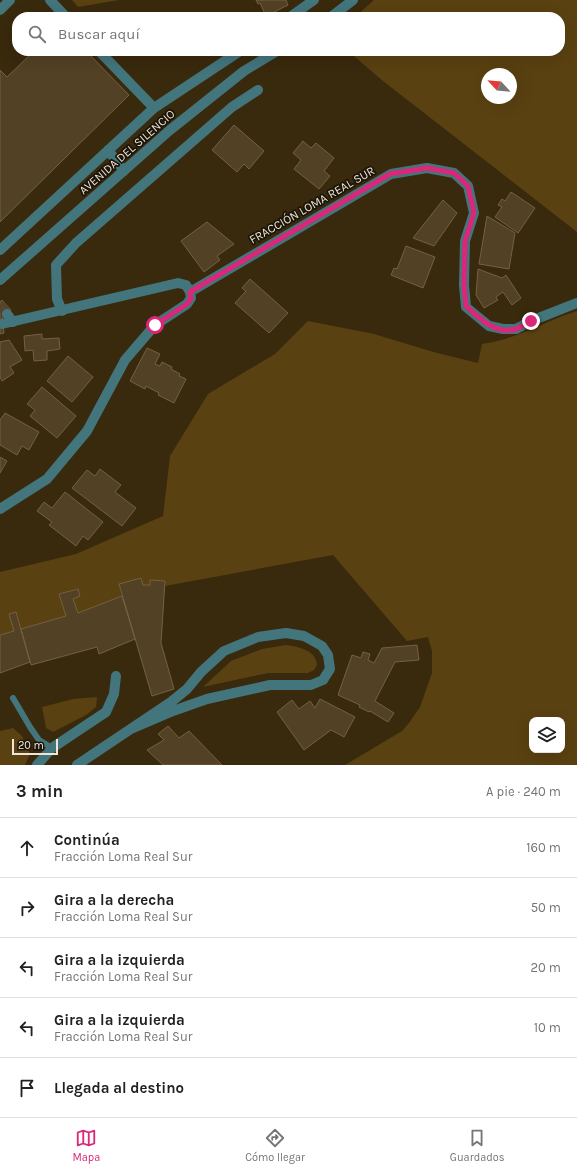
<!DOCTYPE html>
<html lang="es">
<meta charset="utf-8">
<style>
:root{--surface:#fff;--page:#f6f6f6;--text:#202124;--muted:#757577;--line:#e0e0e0;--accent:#db2777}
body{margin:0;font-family:Karla,sans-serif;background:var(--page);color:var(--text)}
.controls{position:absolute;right:12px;bottom:12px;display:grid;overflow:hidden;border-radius:8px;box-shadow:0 4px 16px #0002}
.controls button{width:36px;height:36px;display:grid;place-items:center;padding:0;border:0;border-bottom:1px solid var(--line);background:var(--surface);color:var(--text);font:20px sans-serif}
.compass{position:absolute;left:481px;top:68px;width:36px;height:36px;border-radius:50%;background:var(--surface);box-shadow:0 4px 16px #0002;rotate:296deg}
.scale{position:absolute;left:12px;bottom:10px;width:46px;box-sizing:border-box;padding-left:4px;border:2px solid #f0e6d6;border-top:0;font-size:11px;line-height:14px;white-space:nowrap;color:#f0e6d6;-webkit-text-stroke:3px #1b1408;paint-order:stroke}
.stop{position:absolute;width:12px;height:12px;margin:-9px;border:3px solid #db2777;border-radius:50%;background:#fff}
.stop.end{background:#db2777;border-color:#fff;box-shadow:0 1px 4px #0008}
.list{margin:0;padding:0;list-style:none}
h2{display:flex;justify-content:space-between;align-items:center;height:52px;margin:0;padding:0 16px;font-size:17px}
h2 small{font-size:13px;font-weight:400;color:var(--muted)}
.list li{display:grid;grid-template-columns:26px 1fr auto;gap:12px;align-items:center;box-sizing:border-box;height:60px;padding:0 16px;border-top:1px solid var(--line)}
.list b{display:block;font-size:15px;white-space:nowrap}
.list p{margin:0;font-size:13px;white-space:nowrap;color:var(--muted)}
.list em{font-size:13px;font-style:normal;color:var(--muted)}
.icon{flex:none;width:22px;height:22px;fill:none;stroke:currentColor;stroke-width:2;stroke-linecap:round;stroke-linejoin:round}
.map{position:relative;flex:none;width:577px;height:765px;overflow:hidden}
.search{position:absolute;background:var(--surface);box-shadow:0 4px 16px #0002;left:12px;right:12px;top:12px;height:44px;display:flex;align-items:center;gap:10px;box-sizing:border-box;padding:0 14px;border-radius:16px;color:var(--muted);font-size:15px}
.sheet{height:352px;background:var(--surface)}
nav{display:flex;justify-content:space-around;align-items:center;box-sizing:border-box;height:56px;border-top:1px solid var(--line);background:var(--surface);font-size:11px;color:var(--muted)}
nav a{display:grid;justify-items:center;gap:2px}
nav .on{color:var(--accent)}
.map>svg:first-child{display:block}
.green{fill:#5a4111;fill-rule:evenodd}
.building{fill:#534125;stroke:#746144}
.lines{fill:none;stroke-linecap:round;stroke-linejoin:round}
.minor-tunnel{stroke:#54452b;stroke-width:10;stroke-dasharray:10 5;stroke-linecap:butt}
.service{stroke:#43757d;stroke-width:6}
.minor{stroke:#43757d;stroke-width:10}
.route{stroke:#db2777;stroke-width:5}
.labels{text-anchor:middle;stroke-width:3.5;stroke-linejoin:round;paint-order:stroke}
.street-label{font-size:12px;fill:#f0e6d6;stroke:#1b1408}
</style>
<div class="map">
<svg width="577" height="765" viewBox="0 0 577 765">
<rect width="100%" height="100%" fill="#39290d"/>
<path class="green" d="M 72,0 L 119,0 L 78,7 Z
M 374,0 L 577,0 L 577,232 L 383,81 L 348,51 L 560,51 L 560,17 L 355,17 ZM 487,74 L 511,74 L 511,98 L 487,98 Z
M 577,311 L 577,765 L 345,765 L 402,731 L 409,723 L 420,707 L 432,673 L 432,651 L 428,637 L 407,641 L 333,555 L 165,586 L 165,581 L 150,580 L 150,585 L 143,585 L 141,578 L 119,584 L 122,596 L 78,613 L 73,599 L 80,596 L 77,589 L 59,594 L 66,616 L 21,629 L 16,612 L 9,614 L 14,631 L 0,635 L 0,572 L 76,554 L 163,516 L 170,456 L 208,394 L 275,354 L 308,321 L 374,334 L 437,353 L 478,363 L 482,344 C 515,340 545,321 577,311 ZM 532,720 L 562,720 L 562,750 L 532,750 Z
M 286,645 C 299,647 316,650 317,665 L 314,670 L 308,673 L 268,673 L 203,687 L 231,661 L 262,649 Z
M 97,697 L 96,707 L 86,715 L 53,732 L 46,728 L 42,707 L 73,699 Z
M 13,728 L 22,736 L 30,754 L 25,765 L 0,765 L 0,731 Z"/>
<path class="building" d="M 256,0 L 286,0 L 288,5 L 266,16 L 260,3 L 258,4 Z
M 34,51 L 86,51 L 129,95 L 0,222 L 0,70 L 7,77 Z
M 234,125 L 264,151 L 249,169 L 244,164 L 237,172 L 212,150 Z
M 303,141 L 311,148 L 316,143 L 334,158 L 324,171 L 330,176 L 319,189 L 294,169 L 301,160 L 293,153 Z
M 511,192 L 535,208 L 518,233 L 495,217 L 502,207 L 498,205 L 502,199 L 505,201 Z
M 443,200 L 457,213 L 434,246 L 413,238 Z
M 487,216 L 515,233 L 509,269 L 479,264 Z
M 207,222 L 234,244 L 217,256 L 220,260 L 204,272 L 181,241 Z
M 406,246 L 435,257 L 423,288 L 391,275 L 394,268 L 397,269 Z
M 478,269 L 502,278 L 506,275 L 521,298 L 512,305 L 503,292 L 497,296 L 496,298 L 498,300 L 484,308 L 476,295 Z
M 250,279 L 288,313 L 269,333 L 235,303 L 246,291 L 242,288 Z
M 2,300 L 11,310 L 2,318 L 4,333 L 0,334 L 0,302 Z
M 42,334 L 42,339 L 59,338 L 60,349 L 47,351 L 47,360 L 34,361 L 33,350 L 25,351 L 24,336 Z
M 9,340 L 22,360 L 10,367 L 14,373 L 2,381 L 0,377 L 0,342 Z
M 147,348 L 160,354 L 155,364 L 160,366 L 162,362 L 172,367 L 171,369 L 180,374 L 179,376 L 186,379 L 174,403 L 158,395 L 159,393 L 146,386 L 145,389 L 130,381 Z
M 68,356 L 93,377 L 72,402 L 47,381 Z
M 42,387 L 76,416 L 57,438 L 30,416 L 35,410 L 27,404 Z
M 5,413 L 39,432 L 29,450 L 22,446 L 17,455 L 0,445 L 0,420 Z
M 0,457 L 7,461 L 0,473 Z
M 100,469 L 121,485 L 115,492 L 136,508 L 122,526 L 72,488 L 87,470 L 95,476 Z
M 65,492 L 103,522 L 88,540 L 83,536 L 76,546 L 49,525 L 52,522 L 37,511 L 44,502 L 52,508 Z
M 141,578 L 143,585 L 150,585 L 150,580 L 165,581 L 161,643 L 174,689 L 152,696 L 119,584 Z
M 78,589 L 80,596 L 73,599 L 78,613 L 122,596 L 135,639 L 99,654 L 97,647 L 31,665 L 21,629 L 66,616 L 59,594 Z
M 16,612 L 30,662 L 0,673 L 0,635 L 14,631 L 9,614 Z
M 417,645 L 419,660 L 395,662 L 375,701 L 394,713 L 388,722 L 370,711 L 369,712 L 359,707 L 360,705 L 338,695 L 352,655 L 361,658 L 363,652 L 370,654 L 368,660 L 374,663 L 382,648 Z
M 320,699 L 355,717 L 344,737 L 331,730 L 304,750 L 277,712 L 292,700 L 299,709 L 310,701 L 315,708 Z
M 168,726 L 179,738 L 189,731 L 222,765 L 163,765 L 147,750 L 164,740 L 158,734 Z"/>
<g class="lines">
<path class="minor-tunnel" d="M 0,304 L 7,314"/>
<path class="service" d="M 13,698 L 30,727 L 39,740 L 52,748"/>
<path class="minor" d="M 50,0 L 66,17
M 0,10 L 10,0
M 290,17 L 314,0
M 331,17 L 353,0
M 99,51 L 154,108
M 108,150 L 124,171
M 0,250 L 154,108 L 240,51
M 0,280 L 170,130 L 244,71 L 277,51
M 190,292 L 391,174 L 427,168 L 454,173 L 468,186 L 474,213 L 465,241 L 464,285 L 466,307 L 489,326 L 503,329 L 516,329 L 531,321 L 577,303
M 62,311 L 57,299 L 56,265 L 76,243 L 232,107 L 258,90
M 7,314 L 13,322
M 0,509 L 47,479 L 87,431 L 125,360 L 155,325 L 187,304 L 191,298 L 190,292 L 186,285 L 178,283 L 2,324
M 37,765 L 52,748 L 106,712 L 114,694 L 116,676
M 77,765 L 171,702 L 187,689 L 201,672 L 224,651 L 258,637 L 286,633 L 304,636 L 322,646 L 328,655 L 330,669 L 323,680 L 311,685 L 270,685 L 207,699 L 173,711 L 131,729"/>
</g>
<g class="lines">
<path class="route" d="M 155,325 L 187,304 L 191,298 L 190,292 L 390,174 L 427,168 L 454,173 L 468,186 L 474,213 L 465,241 L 464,285 L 466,306 C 480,319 496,335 516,329 C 521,327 526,324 531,321"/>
</g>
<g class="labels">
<g class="street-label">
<text transform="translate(127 152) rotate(-41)" y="4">AVENIDA DEL SILENCIO</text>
<text transform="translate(312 205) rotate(-30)" y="4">FRACCIÓN LOMA REAL SUR</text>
</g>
</g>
</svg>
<div class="controls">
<button><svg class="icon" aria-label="layers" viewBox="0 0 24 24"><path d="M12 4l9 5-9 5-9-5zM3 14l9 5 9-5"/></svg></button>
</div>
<svg class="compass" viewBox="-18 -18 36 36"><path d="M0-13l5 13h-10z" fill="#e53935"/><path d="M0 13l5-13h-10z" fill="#757577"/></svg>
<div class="scale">20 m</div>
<div class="stop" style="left:155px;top:325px"></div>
<div class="stop end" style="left:531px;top:321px"></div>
<div class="search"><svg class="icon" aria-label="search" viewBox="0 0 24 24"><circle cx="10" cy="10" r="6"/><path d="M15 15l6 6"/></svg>Buscar aquí</div>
</div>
<section class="sheet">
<h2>3 min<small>A pie · 240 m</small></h2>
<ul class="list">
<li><svg class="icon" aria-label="ahead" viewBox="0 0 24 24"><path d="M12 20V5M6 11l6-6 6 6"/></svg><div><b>Continúa</b><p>Fracción Loma Real Sur</p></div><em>160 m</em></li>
<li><svg class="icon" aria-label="right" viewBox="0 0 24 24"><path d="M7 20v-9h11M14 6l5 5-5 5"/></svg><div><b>Gira a la derecha</b><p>Fracción Loma Real Sur</p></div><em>50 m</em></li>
<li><svg class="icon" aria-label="left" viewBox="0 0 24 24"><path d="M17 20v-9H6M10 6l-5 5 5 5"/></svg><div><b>Gira a la izquierda</b><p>Fracción Loma Real Sur</p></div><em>20 m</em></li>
<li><svg class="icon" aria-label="left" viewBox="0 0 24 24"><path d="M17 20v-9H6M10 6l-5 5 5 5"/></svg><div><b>Gira a la izquierda</b><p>Fracción Loma Real Sur</p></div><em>10 m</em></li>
<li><svg class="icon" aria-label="arrive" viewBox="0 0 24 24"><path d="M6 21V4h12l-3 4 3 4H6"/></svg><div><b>Llegada al destino</b></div></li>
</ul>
</section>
<nav>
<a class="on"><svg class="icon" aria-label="map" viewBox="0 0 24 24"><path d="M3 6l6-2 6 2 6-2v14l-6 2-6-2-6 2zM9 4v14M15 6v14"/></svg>Mapa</a>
<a><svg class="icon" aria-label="directions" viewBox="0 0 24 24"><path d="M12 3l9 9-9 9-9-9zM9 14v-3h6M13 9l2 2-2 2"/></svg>Cómo llegar</a>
<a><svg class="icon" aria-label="saved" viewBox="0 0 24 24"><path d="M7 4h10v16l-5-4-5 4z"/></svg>Guardados</a>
</nav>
